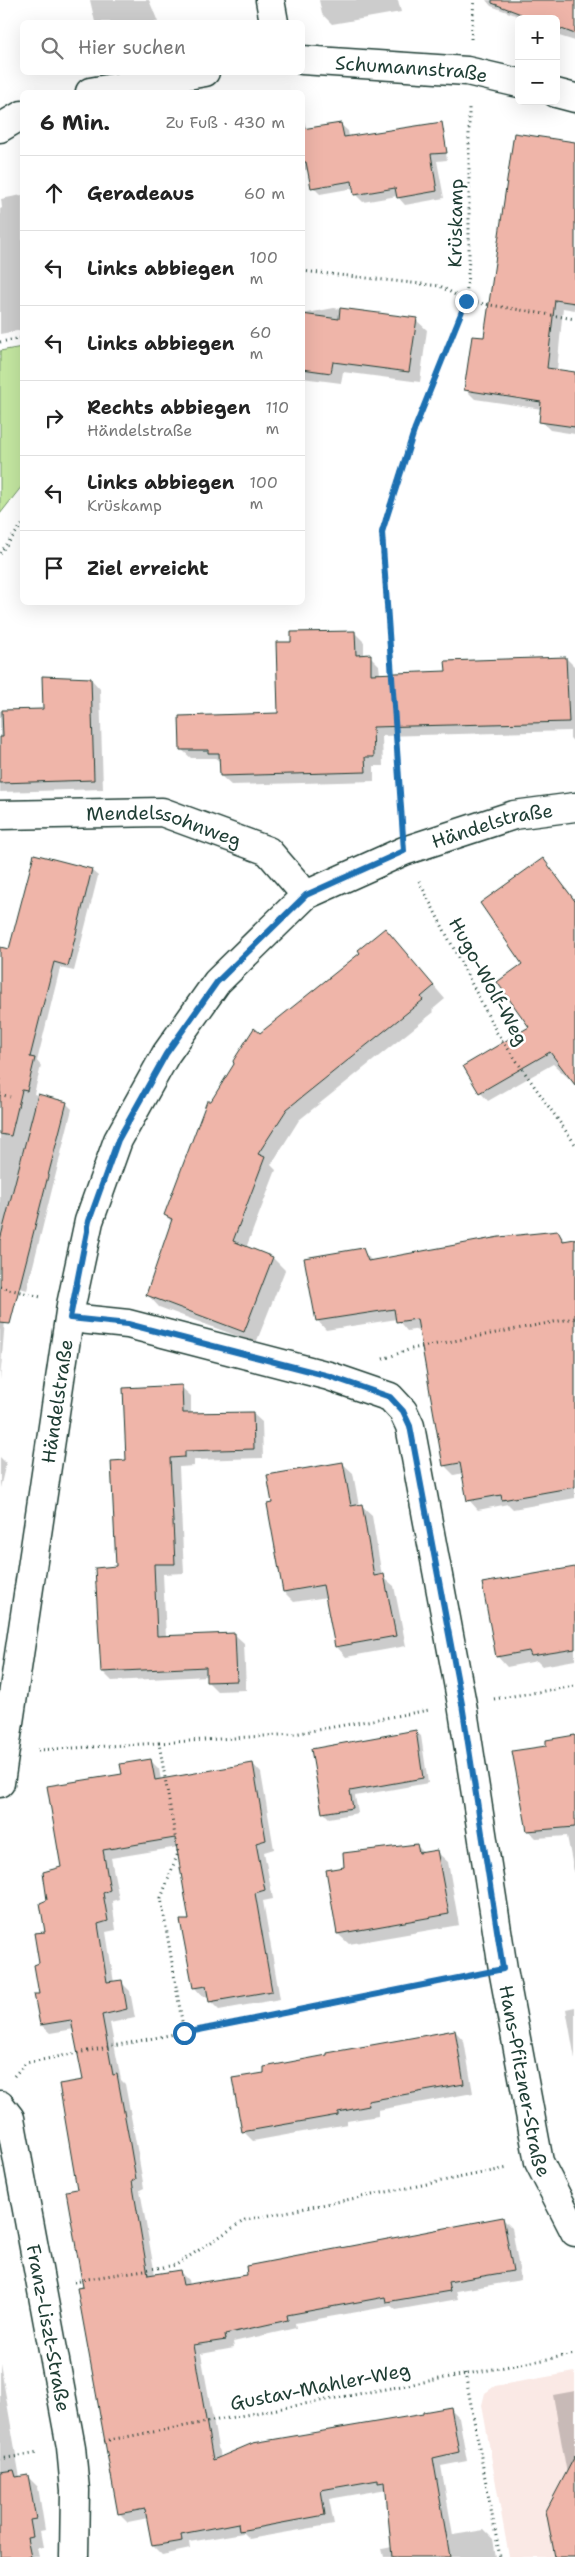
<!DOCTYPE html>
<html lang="de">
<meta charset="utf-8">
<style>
:root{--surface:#fff;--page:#f2f2f2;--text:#222;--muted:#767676;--line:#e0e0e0}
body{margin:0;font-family:"Shantell Sans",sans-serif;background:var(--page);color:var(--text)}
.controls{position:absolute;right:15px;top:15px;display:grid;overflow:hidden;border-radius:8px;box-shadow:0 5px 20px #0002}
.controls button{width:45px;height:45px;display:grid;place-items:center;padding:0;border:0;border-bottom:1px solid var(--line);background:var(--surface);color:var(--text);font:25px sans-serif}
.stop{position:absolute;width:15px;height:15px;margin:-11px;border:4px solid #1f6fb2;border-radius:50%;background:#fff}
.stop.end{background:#1f6fb2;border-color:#fff;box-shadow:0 1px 5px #0008}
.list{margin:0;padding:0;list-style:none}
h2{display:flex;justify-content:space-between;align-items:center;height:65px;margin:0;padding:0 20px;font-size:21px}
h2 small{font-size:16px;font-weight:400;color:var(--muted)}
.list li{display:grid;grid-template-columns:32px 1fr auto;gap:15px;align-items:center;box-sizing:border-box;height:75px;padding:0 20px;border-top:1px solid var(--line)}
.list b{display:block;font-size:19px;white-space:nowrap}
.list p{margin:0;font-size:16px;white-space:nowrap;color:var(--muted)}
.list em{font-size:16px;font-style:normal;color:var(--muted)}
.icon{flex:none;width:28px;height:28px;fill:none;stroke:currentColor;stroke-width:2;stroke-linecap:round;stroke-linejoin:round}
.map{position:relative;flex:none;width:575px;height:2557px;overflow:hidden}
.search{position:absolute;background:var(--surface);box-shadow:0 5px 20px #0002;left:20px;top:20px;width:285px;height:55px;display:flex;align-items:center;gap:12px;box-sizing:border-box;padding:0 18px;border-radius:8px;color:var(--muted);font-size:19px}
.panel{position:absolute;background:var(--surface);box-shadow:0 5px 20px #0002;left:20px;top:90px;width:285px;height:515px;border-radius:8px}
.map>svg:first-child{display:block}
.built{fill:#fae9e5}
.green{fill:#c3e6a0;stroke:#71926a}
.shadow{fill:#0003}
.building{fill:#efb5a9;stroke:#1f3d34}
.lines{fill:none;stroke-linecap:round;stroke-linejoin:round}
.street-casing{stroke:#1f3d34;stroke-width:31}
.path{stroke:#1f3d34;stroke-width:3;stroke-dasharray:1 4;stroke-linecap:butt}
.street{stroke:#fff;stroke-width:28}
.route{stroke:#1f6fb2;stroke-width:6}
.labels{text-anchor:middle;stroke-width:5;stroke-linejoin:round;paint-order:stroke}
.street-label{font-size:19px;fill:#1f3d34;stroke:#fff}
</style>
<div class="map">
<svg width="575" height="2557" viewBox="0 0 575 2557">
<rect width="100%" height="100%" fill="#fff"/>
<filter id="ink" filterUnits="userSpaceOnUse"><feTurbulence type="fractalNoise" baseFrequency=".02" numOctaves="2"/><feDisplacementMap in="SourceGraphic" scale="10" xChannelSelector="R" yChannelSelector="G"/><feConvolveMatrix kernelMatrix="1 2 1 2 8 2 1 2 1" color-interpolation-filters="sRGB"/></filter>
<g filter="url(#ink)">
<path class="built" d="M 575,2372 L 575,2557 L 509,2557 L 482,2405 L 485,2393 L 495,2386 Z"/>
<path class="green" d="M 22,347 L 22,486 L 0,514 L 0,351 Z"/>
<path class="shadow" d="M 90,0 L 149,0 L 158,22 L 95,22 Z
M 319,0 L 398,0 L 401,12 L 332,24 L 322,14 Z
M 486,0 L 575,0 L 575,41 L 556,35 L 556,19 L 526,19 L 491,6 Z
M 302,114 L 307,130 L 340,124 L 348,131 L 349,137 L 443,131 L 447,160 L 437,161 L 444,198 L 405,205 L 397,196 L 363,202 L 356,195 L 354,188 L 320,194 L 313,187 L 309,169 L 302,171 Z
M 575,144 L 575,310 L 563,308 L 557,370 L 575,373 L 575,434 L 550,430 L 541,421 L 542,409 L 475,399 L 466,390 L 485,339 Z
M 22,195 L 22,330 L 0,334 L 0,209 L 2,208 L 1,199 Z
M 334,308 L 416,320 L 427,330 L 420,382 L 343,372 L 341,383 L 302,378 L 302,314 Z
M 354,632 L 364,642 L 364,656 L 370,656 L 379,665 L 380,675 L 447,672 L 566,658 L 575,667 L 575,743 L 570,738 L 570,731 L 382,736 L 383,766 L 374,766 L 374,781 L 231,785 L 221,776 L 221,762 L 215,758 L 191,758 L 181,749 L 280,714 L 292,643 Z
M 91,679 L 100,689 L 103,789 L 0,792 L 0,711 L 44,710 Z
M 543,859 L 575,900 L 575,1084 L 553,1064 L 488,1101 L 480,1092 L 531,1028 L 524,964 Z
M 91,870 L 98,876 L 74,971 L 60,968 L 37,1061 L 41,1066 L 34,1094 L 66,1103 L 72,1109 L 27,1290 L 8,1285 L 0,1380 L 0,949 L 10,951 Z
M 385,929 L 445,999 L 432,1010 L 434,1012 L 299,1120 L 271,1165 L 276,1170 L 246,1248 L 273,1258 L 285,1270 L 256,1343 L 159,1307 L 148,1295 L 172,1222 L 165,1215 L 211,1102 L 260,1035 L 361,953 Z
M 558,1233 L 567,1242 L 575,1240 L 575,1498 L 513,1509 L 508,1504 L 478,1510 L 469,1500 L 463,1473 L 454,1475 L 444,1465 L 420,1329 L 407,1331 L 397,1319 L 326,1330 L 317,1320 L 362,1250 L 373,1262 Z
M 181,1387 L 191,1396 L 191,1414 L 252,1413 L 262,1422 L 263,1458 L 194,1460 L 194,1466 L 179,1467 L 184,1573 L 163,1574 L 166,1637 L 234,1634 L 244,1643 L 246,1690 L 217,1691 L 208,1682 L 207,1676 L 112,1681 L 102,1671 L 117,1567 L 127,1461 Z
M 0,1457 L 6,1463 L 0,1488 Z
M 342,1463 L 353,1473 L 359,1506 L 361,1506 L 372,1516 L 382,1576 L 394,1586 L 406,1646 L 346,1657 L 336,1646 L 327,1597 L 294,1602 L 284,1592 L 273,1504 Z
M 575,1567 L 575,1660 L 542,1666 L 537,1661 L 507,1667 L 497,1656 Z
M 415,1731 L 421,1736 L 428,1783 L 355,1796 L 358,1813 L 329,1818 L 323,1812 Z
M 575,1736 L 575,1877 L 567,1836 L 536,1838 L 528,1830 L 547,1747 Z
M 150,1760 L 159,1769 L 161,1780 L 253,1764 L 261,1773 L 274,1849 L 264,1852 L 273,1899 L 263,1901 L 280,1999 L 219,2010 L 210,2001 L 209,1996 L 203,1997 L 195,1988 L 182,1922 L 190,1921 L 178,1847 L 111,1858 L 119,1899 L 112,1901 L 116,1930 L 106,1932 L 114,1983 L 121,1982 L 130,1991 L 135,2018 L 110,2023 L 121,2080 L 125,2084 L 138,2154 L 144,2188 L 140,2190 L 155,2275 L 179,2271 L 188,2280 L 189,2286 L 248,2276 L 503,2219 L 512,2228 L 521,2280 L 456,2291 L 458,2299 L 396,2310 L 391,2306 L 295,2323 L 296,2328 L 233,2342 L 234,2348 L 201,2354 L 220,2458 L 450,2408 L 459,2417 L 467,2461 L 441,2466 L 453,2535 L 484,2530 L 493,2539 L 496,2557 L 384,2557 L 382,2549 L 392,2547 L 387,2489 L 329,2499 L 334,2524 L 249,2539 L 243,2533 L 189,2542 L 190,2549 L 162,2555 L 153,2546 L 148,2518 L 128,2522 L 119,2513 L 85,2288 L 79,2190 L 84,2081 L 74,2029 L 50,2033 L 41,2025 L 40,1964 L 46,1933 L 48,1901 L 63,1868 L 123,1775 Z
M 417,1846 L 425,1854 L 437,1852 L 448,1862 L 459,1925 L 349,1944 L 338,1934 L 346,1868 Z
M 575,2007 L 575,2059 L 566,2009 Z
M 455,2031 L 464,2041 L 473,2093 L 378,2110 L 378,2116 L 347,2121 L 347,2124 L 253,2141 L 243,2131 L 266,2074 Z
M 0,2362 L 20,2478 L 27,2476 L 38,2487 L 45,2530 L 40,2531 L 43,2547 L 37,2548 L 39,2557 L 0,2557 Z
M 575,2391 L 575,2557 L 556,2557 L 569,2485 L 553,2395 Z"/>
<path class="building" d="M 492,0 L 575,0 L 575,34 L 556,27 L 556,19 L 534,19 L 492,3 Z
M 442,122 L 447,153 L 431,154 L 437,191 L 397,198 L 395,188 L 354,195 L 352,181 L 311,188 L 306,162 L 302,162 L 302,129 L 341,123 L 344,137 Z
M 514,133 L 575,142 L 575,303 L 555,300 L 547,368 L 575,372 L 575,427 L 539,422 L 541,402 L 464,390 L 472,336 L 484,337 Z
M 340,308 L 417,318 L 409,372 L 333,362 L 331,373 L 302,369 L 302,314 L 339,319 Z
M 355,631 L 356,655 L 371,654 L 371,674 L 446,671 L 445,661 L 566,657 L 569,722 L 373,727 L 374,757 L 365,757 L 366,772 L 220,776 L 219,753 L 208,753 L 208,750 L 180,750 L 179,716 L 278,713 L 276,642 L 291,642 L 291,632 Z
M 42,676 L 91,678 L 94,780 L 0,783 L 0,737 L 3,737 L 2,710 L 43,709 Z
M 34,854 L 92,869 L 68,966 L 54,962 L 30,1057 L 35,1058 L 27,1091 L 22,1090 L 11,1136 L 0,1134 L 0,947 L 9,949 Z
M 543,858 L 575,901 L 575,1085 L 550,1052 L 479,1093 L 463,1066 L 529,1027 L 497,982 L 522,964 L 480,903 Z
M 385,928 L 434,986 L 421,997 L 423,1000 L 287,1109 L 258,1154 L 265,1157 L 233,1241 L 273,1257 L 244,1332 L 146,1295 L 172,1219 L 164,1215 L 207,1101 L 211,1101 L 234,1064 L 233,1061 L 254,1028 L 260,1033 L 360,953 L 358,950 Z
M 38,1094 L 67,1102 L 10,1324 L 0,1323 L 0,1240 Z
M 558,1231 L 563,1241 L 575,1239 L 575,1487 L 502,1500 L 501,1495 L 467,1501 L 460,1463 L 443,1466 L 417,1319 L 396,1322 L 394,1309 L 316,1321 L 304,1258 L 363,1248 L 368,1261 L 499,1237 Z
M 182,1385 L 183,1413 L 253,1412 L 254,1449 L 185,1451 L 185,1457 L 170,1458 L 175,1564 L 154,1564 L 157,1636 L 235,1633 L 237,1681 L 206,1682 L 206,1667 L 101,1672 L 95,1568 L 116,1566 L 111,1461 L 126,1460 L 123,1388 Z
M 343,1462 L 351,1506 L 362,1504 L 374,1576 L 384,1574 L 396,1636 L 335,1647 L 323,1585 L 283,1592 L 267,1504 L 272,1503 L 267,1475 Z
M 575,1567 L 575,1649 L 531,1656 L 529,1651 L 496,1657 L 482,1583 Z
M 416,1730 L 423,1778 L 350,1791 L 353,1808 L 322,1813 L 311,1749 Z
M 575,1735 L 575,1827 L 527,1831 L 512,1751 L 546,1746 L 546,1740 Z
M 151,1759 L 155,1780 L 253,1763 L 266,1840 L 256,1843 L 265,1890 L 255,1893 L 272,1991 L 209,2002 L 206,1986 L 193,1988 L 180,1920 L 189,1920 L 175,1838 L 103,1850 L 110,1890 L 103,1893 L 108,1921 L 98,1924 L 107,1982 L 122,1980 L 127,2009 L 102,2015 L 113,2075 L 117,2074 L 130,2144 L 136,2179 L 132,2181 L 148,2275 L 180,2270 L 183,2285 L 247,2275 L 246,2266 L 503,2217 L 513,2271 L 448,2282 L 450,2291 L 386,2302 L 385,2297 L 287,2315 L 288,2320 L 225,2334 L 226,2340 L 193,2345 L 213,2460 L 253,2443 L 423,2414 L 423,2412 L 451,2407 L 459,2452 L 433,2458 L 450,2557 L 392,2557 L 385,2482 L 378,2483 L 378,2480 L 321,2490 L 325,2515 L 239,2531 L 238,2523 L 181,2534 L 182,2541 L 152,2546 L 145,2509 L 118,2514 L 77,2288 L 83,2287 L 66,2191 L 77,2189 L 59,2084 L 83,2080 L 71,2020 L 40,2025 L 34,1994 L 39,1994 L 34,1965 L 39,1963 L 34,1933 L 45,1932 L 40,1903 L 47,1900 L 43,1872 L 61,1867 L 47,1786 L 122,1774 L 120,1764 Z
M 417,1844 L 419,1853 L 437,1850 L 449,1914 L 337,1934 L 326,1870 L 344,1867 L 343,1853 Z
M 455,2030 L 464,2084 L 368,2101 L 369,2106 L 338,2112 L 338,2115 L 242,2132 L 232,2078 L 264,2073 L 264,2067 L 327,2055 L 327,2053 Z
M 575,2456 L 575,2557 L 555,2557 L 546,2511 Z
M 14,2470 L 16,2477 L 28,2475 L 36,2519 L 30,2520 L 33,2537 L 27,2538 L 31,2557 L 0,2557 L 0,2472 Z"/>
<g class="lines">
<defs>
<g id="street">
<path d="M 270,0 L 274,22"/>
<path id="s1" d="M 302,60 L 467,71 L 519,83"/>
<path d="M 90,92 L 205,72"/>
<path d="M 556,93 L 575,98"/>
<path d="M 0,128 L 22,115"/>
<path id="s2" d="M 0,815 L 162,812 L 268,851 L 306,895"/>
<path id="s3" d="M 70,1318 L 128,1324 L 329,1376 L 390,1397 L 403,1411 L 410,1426 L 462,1704 L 503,1969 L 539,2162 L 575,2232"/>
<path id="s4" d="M 0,1783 L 71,1305 L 89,1221 L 118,1140 L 166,1054 L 217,982 L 306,895 L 404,851 L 514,815 L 575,807"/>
<path id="s5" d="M 0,2105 L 10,2118 L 71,2447 L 75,2490 L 74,2557"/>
</g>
</defs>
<use href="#street" class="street-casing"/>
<path class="path" d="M 471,39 L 474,0
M 302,271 L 440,286 L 466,301 L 575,319
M 0,342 L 22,338
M 0,553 L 22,525
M 402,818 L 381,532 L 415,428 L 466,301 L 469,259 L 469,105
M 419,881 L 497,1033 L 575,1144
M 0,1094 L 10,1097
M 0,1287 L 41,1297
M 383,1359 L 411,1349 L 575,1318
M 494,1699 L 575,1686
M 159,1743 L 294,1734 L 429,1710
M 38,1750 L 159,1743 L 178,1853 L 161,1898 L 184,2033
M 14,2076 L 26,2063 L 471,1976
M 74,2281 L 176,2265 L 245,2220 L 508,2168
M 465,2373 L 500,2557
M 104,2441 L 575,2354
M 0,2459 L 38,2453"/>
<use href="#street" class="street"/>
</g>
</g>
<g class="lines" filter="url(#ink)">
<path class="route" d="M 184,2033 L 503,1969 L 462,1704 L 410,1426 L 403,1411 L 390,1397 L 329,1376 L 128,1324 L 70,1318 L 89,1221 L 118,1140 L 166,1054 L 217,982 L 306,895 L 404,851 L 382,532 L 415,428 L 466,301"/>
</g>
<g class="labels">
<g class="street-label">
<text dy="7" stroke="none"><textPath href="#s1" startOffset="110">Schumannstraße</textPath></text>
<text transform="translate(455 223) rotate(-89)" y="7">Krüskamp</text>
<text dy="7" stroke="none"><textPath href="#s4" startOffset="1166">Händelstraße</textPath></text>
<text dy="7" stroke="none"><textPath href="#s2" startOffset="166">Mendelssohnweg</textPath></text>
<text transform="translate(489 981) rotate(61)" y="7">Hugo-Wolf-Weg</text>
<text dy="7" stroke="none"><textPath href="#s4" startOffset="386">Händelstraße</textPath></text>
<text dy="7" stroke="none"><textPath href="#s3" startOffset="1031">Hans-Pfitzner-Straße</textPath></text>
<text dy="7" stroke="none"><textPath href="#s5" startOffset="230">Franz-Liszt-Straße</textPath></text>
<text transform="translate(320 2386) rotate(-11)" y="7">Gustav-Mahler-Weg</text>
</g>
</g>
</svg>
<div class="controls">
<button>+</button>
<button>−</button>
</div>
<div class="stop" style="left:184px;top:2033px"></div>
<div class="stop end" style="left:466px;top:301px"></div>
<div class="search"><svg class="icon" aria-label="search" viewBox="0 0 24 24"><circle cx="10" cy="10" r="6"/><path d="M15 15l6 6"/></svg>Hier suchen</div>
<section class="panel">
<h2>6 Min.<small>Zu Fuß · 430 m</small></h2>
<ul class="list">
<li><svg class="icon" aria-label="ahead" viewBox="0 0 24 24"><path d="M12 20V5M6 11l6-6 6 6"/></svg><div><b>Geradeaus</b></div><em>60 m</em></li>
<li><svg class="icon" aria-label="left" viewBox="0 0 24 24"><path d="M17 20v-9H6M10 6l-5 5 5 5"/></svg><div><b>Links abbiegen</b></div><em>100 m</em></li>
<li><svg class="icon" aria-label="left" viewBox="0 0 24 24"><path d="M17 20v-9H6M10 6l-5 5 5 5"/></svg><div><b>Links abbiegen</b></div><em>60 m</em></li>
<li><svg class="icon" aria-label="right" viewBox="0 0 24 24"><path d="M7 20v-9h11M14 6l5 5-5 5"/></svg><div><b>Rechts abbiegen</b><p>Händelstraße</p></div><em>110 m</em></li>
<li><svg class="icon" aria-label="left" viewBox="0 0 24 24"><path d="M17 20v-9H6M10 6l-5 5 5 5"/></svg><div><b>Links abbiegen</b><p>Krüskamp</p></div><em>100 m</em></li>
<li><svg class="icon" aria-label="arrive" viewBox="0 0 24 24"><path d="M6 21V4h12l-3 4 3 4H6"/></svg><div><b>Ziel erreicht</b></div></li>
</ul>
</section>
</div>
